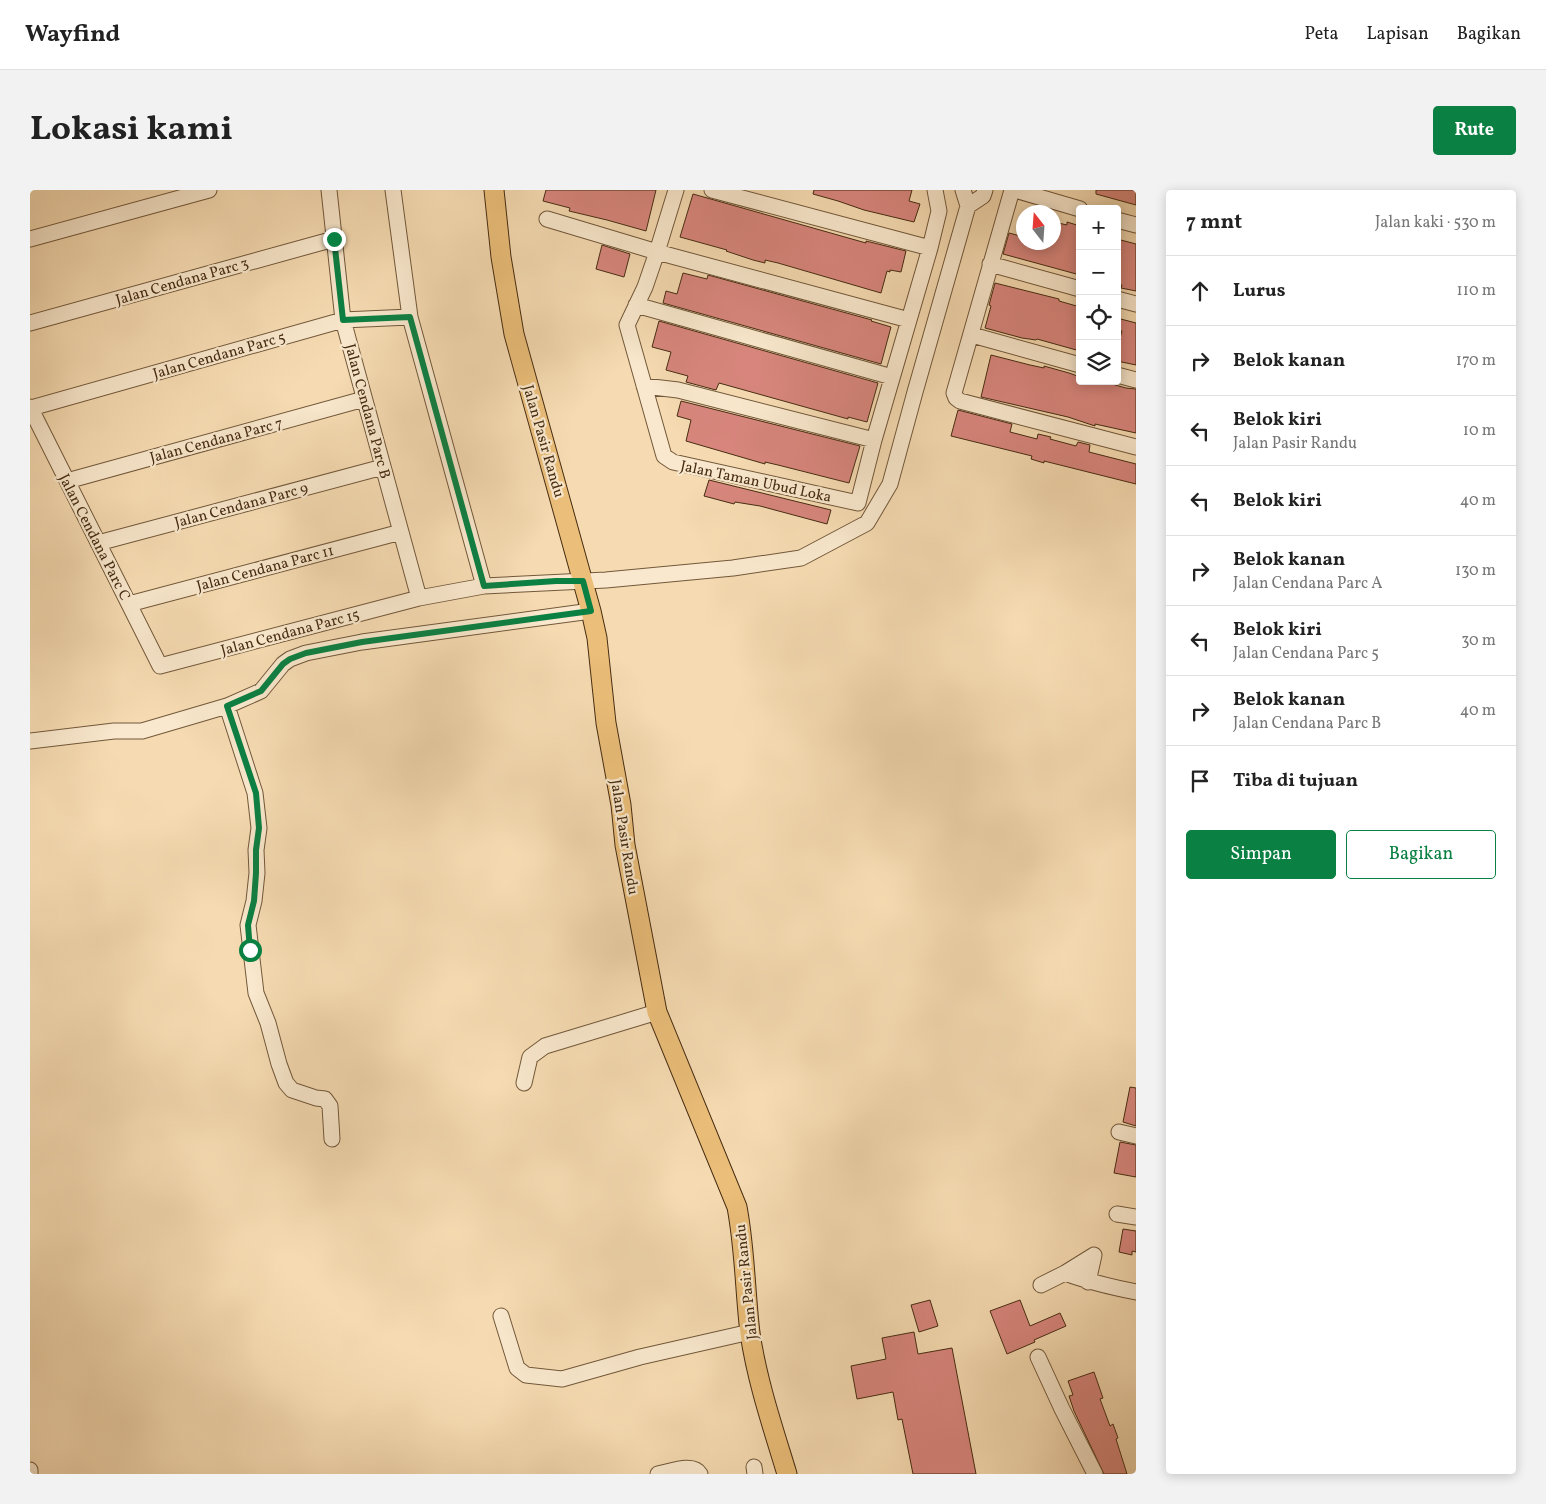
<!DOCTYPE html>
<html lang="id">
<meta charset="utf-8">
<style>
:root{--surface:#fff;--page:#f2f2f2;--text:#222;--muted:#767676;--line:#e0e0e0;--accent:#0b8043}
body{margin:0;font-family:Vollkorn,serif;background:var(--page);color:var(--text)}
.controls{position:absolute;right:15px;top:15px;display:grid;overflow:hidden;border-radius:5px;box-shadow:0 2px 12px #0003}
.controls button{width:45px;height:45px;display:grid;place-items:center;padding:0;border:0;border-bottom:1px solid var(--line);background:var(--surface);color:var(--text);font:25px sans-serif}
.compass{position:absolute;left:986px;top:15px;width:45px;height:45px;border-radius:50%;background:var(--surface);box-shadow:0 2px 12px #0003;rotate:343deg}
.stop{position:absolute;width:15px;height:15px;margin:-11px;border:4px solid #0b8043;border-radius:50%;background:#fff}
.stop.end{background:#0b8043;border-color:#fff;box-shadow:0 1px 5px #0008}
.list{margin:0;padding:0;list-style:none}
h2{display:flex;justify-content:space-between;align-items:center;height:65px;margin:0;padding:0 20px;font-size:21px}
h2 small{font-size:16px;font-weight:400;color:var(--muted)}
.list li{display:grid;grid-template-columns:32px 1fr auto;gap:15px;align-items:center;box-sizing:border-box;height:70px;padding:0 20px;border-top:1px solid var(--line)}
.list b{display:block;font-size:19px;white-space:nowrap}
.list p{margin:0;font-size:16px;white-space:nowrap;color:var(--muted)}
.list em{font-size:16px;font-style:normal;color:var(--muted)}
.actions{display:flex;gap:10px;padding:15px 20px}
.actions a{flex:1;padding:11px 0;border:1px solid var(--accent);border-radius:5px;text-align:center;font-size:18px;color:var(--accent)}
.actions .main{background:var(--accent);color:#fff}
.icon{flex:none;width:28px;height:28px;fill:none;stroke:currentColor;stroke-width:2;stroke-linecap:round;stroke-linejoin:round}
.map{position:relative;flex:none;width:1106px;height:1284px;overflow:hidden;border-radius:5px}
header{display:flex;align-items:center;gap:30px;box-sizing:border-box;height:70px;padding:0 25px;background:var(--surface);border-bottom:1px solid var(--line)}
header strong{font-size:24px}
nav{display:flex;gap:28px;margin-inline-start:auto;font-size:18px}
.intro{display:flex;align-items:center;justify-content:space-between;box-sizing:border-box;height:120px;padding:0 30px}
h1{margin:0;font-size:35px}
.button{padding:12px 22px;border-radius:5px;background:var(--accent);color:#fff;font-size:18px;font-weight:700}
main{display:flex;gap:30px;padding:0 30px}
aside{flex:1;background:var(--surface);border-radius:5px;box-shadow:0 2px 12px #0003}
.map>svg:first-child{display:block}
.building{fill:#d8867d;stroke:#462c12}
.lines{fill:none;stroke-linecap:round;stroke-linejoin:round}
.minor-casing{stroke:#72583a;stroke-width:17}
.major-casing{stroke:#462c12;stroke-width:21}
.minor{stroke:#f9e8cd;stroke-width:15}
.major{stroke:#ebbe79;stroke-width:19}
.route{stroke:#0b8043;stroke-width:6}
.labels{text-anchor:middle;stroke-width:4.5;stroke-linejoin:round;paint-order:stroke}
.street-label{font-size:15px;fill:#462c12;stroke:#f9e8cd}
</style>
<header>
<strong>Wayfind</strong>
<nav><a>Peta</a><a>Lapisan</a><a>Bagikan</a></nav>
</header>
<div class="intro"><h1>Lokasi kami</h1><a class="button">Rute</a></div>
<main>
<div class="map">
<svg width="1106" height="1284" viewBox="0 0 1106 1284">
<rect width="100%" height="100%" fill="#f6dbb2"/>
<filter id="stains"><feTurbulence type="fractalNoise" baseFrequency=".004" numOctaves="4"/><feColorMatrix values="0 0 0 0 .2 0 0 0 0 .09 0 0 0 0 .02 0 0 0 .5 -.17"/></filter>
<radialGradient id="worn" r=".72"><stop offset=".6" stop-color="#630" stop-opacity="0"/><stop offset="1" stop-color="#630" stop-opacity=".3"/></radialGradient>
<path class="building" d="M 516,0 L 626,0 L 616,41 L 577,30 L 539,21 L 540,18 L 513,11 Z
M 784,0 L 882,0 L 879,11 L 890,14 L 884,32 L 834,20 L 808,11 L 783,4 Z
M 1066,0 L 1106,0 L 1106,15 L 1066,4 Z
M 663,4 L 836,53 L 836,51 L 876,61 L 871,82 L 860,80 L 860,82 L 857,81 L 851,103 L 748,73 L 735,70 L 735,73 L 723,70 L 696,61 L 697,60 L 650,47 Z
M 1024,32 L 1037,35 L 1037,32 L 1050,36 L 1050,85 L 973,64 L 979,43 L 994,47 L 994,52 L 1024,52 Z
M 1087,49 L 1106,54 L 1106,101 L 1091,98 L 1092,95 L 1087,95 Z
M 572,55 L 600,64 L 594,87 L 566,79 Z
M 653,83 L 677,89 L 678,85 L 842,130 L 841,131 L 861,137 L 851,174 L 633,113 L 636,101 L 647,104 Z
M 965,93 L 1029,109 L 1029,111 L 1050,117 L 1050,161 L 1007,149 L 1006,150 L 992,148 L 955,138 L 961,116 L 959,115 Z
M 1087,128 L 1106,133 L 1106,175 L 1087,171 L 1087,158 L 1092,141 L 1087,139 Z
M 629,131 L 848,193 L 837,232 L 818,227 L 818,229 L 689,193 L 686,200 L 656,192 L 658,186 L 636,180 L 641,162 L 622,157 Z
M 961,165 L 1000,175 L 1014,178 L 1014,176 L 1039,183 L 1050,187 L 1050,191 L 1071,191 L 1096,198 L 1106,199 L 1106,243 L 1065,234 L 1065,236 L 1038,227 L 951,207 Z
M 651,211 L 830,256 L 819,293 L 748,275 L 735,272 L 735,274 L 656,251 L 661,230 L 647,226 Z
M 928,220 L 982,234 L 980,242 L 1007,249 L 1008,244 L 1021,247 L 1020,249 L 1046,256 L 1048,252 L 1060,255 L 1059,262 L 1106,274 L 1106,294 L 1014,271 L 1014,273 L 1001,269 L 1002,266 L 921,246 Z
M 679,290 L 801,320 L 797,334 L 730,316 L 705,312 L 704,314 L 674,306 Z
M 1100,897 L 1106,898 L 1106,936 L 1093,932 Z
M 1090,952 L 1106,955 L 1106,987 L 1084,983 Z
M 1093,1039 L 1106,1041 L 1106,1062 L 1102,1061 L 1102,1065 L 1089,1062 Z
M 900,1110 L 908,1136 L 889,1142 L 881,1115 Z
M 990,1110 L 1000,1136 L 1030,1123 L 1036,1136 L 1004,1150 L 1005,1152 L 977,1164 L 960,1121 Z
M 884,1142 L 888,1164 L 922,1158 L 946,1284 L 883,1284 L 872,1229 L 868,1230 L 863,1202 L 827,1209 L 821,1176 L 856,1169 L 852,1148 Z
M 1064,1182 L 1073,1208 L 1070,1209 L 1080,1236 L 1083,1234 L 1088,1248 L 1086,1249 L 1097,1284 L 1074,1284 L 1044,1221 L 1039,1206 L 1043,1205 L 1038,1191 Z"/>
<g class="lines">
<defs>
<path id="minor" d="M 299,0 L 313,130 L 389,408
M 363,0 L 380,127 L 454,396
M 646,0 L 627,62 L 615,97 L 597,135 L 634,266 L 643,272 L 828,313 L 844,250 L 900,58 L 909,21 L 905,0
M 682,0 L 900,58
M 982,0 L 924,203 L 926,208 L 930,211 L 1106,257
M 985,0 L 1050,19
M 938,16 L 953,6 L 955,0
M 517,29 L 627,62 L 879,130
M 1087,30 L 1106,35
M 0,49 L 179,0
M 960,74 L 1050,99
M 1087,109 L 1106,114
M 606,115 L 862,187
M 0,133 L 304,49
M 942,145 L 1050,175
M 1087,185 L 1106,190
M 614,196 L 648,200 L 844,250
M 0,217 L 130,476 L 389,408 L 454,396 L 576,390 L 703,378 L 771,368 L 837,333 L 860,294 L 885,202 L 938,16 L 933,0
M 1,218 L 313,130 L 380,127
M 37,291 L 334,209
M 68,353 L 353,277
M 99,414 L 371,342
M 197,516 L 225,603 L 229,638 L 226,660 L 227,683 L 224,711 L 218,735 L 226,803 L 238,833 L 249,874 L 256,893 L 262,900 L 286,908 L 295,909 L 300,916 L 302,949
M 0,551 L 84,541 L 112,541 L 197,516 L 231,501 L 253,474 L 260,469 L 276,463 L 332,452 L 561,421
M 494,893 L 500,867 L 515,856 L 627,822
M 1089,942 L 1106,946
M 1087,1024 L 1106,1027
M 1058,1092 L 1064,1065 L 1035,1083 C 1059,1092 1081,1097 1106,1102
M 1011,1095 L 1035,1083
M 471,1126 L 487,1178 L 496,1185 L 532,1189 L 610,1167 L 720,1142
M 1008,1167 L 1032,1219 L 1065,1284
M 724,1277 L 725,1284
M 0,1280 L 0,1284
M 628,1284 C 640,1282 663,1272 670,1284"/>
<path id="major" d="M 464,0 L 471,67 L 484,144 L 561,421 L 567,448 L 576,533 L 591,615 L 595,655 L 627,822 L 707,1017 C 715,1059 715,1101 720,1143 C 727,1191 743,1238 757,1284"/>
</defs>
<use href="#minor" class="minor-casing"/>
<use href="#major" class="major-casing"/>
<use href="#minor" class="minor"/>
<use href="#major" class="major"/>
</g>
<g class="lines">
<path class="route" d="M 220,760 L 218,735 L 224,711 L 226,683 L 226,660 L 229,638 L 226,603 L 197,516 L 231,501 L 253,474 L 260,469 L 276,463 L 332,452 L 561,421 L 553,391 L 526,391 L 454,396 L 380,127 L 313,130 L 304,49"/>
</g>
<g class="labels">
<g class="street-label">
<text transform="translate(152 91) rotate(-16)" y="5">Jalan Cendana Parc 3</text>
<text transform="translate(189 165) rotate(-16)" y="5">Jalan Cendana Parc 5</text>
<text transform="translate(338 221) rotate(75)" y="5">Jalan Cendana Parc B</text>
<text transform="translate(186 250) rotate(-15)" y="5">Jalan Cendana Parc 7</text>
<text transform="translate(514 251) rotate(74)" y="5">Jalan Pasir Randu</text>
<text transform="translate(726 291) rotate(12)" y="5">Jalan Taman Ubud Loka</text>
<text transform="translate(211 315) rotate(-15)" y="5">Jalan Cendana Parc 9</text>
<text transform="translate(65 347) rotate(63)" y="5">Jalan Cendana Parc C</text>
<text transform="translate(235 378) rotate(-15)" y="5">Jalan Cendana Parc 11</text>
<text transform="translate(260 442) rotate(-15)" y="5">Jalan Cendana Parc 15</text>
<text transform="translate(595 647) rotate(81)" y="5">Jalan Pasir Randu</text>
<text transform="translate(716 1092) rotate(-96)" y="5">Jalan Pasir Randu</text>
</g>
</g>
<rect width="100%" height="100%" filter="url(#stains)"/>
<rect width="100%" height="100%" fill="url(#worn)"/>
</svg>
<div class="controls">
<button>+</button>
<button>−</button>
<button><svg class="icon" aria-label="locate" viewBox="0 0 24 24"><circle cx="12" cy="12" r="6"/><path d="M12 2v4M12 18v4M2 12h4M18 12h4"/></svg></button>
<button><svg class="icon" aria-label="layers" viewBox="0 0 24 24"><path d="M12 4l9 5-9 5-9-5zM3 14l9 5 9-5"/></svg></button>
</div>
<svg class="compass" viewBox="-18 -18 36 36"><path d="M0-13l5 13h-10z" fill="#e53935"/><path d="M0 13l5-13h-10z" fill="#767676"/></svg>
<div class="stop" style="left:220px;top:760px"></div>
<div class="stop end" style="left:304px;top:49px"></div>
</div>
<aside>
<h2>7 mnt<small>Jalan kaki · 530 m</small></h2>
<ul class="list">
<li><svg class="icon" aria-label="ahead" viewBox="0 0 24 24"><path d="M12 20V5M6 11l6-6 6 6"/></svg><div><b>Lurus</b></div><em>110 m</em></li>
<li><svg class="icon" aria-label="right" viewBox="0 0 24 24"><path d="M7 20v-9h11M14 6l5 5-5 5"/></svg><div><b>Belok kanan</b></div><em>170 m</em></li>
<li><svg class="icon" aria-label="left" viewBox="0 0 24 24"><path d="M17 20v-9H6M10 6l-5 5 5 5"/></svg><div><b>Belok kiri</b><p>Jalan Pasir Randu</p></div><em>10 m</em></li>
<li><svg class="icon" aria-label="left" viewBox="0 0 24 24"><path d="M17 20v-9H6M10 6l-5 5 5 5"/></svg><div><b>Belok kiri</b></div><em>40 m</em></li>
<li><svg class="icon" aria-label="right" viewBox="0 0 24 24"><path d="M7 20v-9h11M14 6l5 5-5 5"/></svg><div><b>Belok kanan</b><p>Jalan Cendana Parc A</p></div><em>130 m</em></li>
<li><svg class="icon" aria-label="left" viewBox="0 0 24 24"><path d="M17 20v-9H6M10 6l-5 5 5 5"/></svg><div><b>Belok kiri</b><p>Jalan Cendana Parc 5</p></div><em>30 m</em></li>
<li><svg class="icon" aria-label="right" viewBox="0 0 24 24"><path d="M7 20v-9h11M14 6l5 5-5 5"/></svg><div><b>Belok kanan</b><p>Jalan Cendana Parc B</p></div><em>40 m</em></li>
<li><svg class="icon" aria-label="arrive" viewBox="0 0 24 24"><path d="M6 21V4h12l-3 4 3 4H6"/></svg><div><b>Tiba di tujuan</b></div></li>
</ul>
<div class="actions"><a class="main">Simpan</a><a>Bagikan</a></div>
</aside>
</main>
